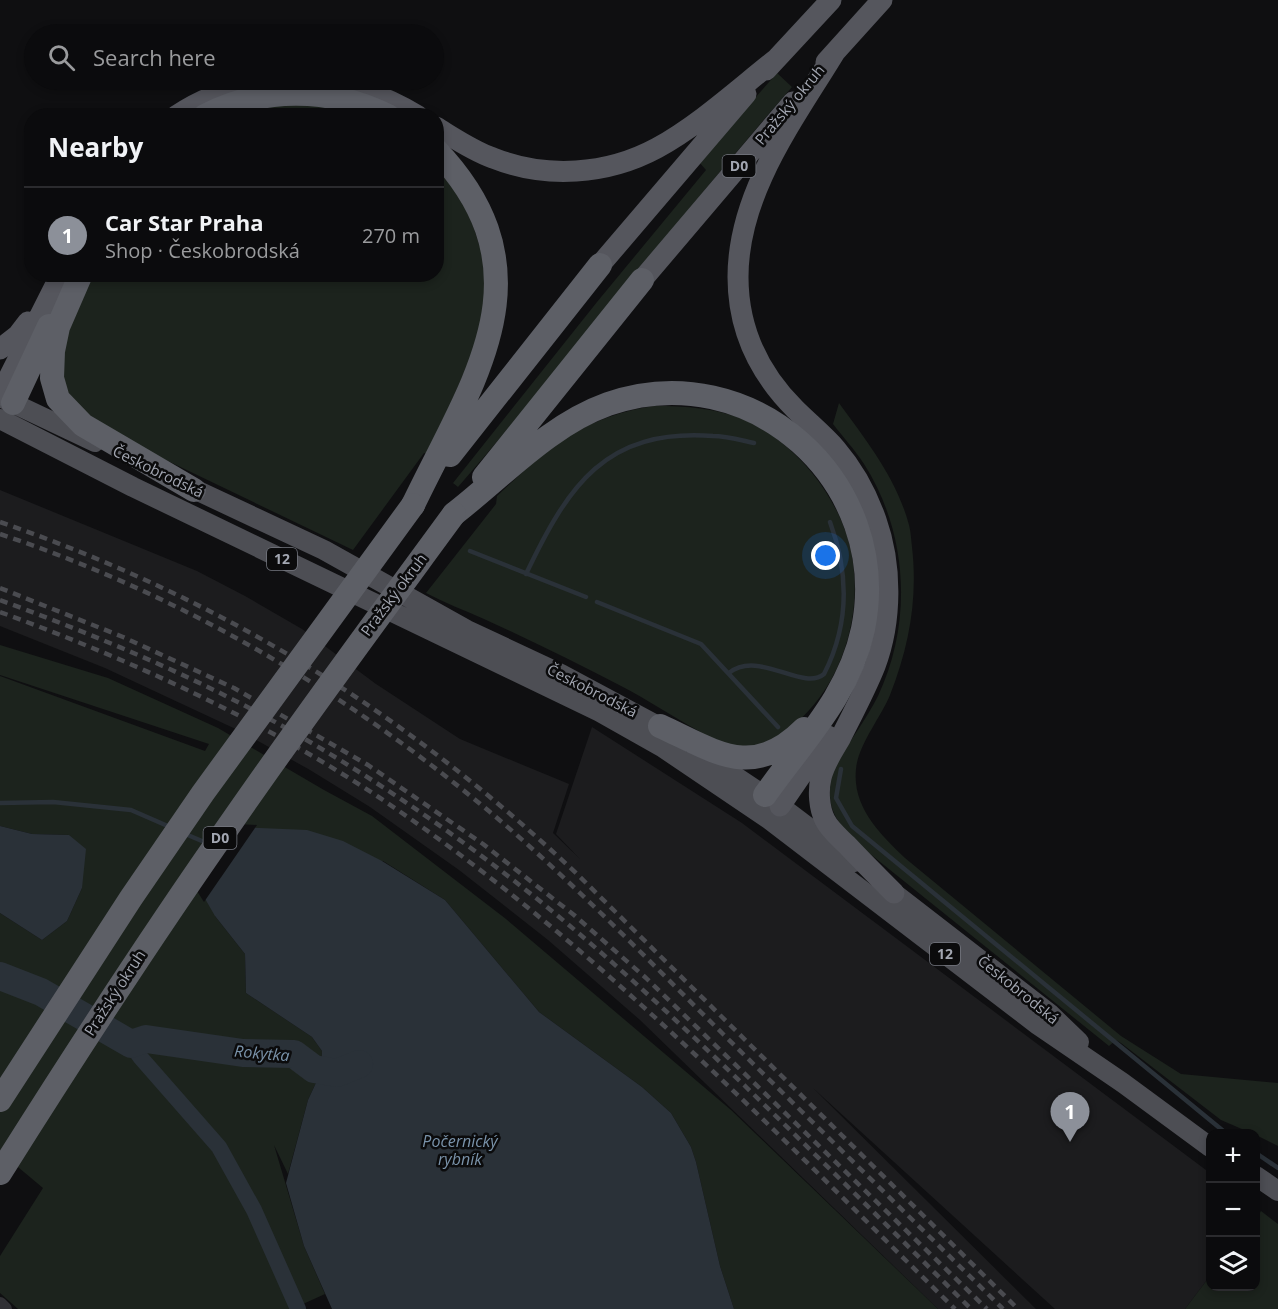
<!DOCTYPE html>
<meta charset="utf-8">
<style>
:root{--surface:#0b0b0d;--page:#141416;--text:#f1f3f6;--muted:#9a9b9d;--line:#2b2b2e;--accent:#8c9099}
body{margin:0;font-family:"Open Sans",sans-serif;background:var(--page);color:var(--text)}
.controls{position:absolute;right:18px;bottom:18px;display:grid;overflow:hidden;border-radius:12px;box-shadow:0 3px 9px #0003}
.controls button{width:54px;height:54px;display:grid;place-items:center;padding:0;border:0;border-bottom:2px solid var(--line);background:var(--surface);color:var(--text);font:30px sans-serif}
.you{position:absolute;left:826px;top:556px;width:21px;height:21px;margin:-15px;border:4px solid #fff;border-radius:50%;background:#1a73e8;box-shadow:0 0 0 9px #1a73e833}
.badge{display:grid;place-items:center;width:39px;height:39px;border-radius:50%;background:var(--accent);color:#fff;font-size:20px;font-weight:700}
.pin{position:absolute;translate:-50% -50px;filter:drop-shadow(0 2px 3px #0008)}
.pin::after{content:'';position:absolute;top:32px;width:21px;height:18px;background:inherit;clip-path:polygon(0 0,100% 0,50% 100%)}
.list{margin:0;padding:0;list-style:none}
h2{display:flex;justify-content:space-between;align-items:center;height:78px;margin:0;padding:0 24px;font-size:26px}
h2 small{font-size:20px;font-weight:400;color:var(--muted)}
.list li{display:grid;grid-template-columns:39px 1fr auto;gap:18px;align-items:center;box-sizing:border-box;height:96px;padding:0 24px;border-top:2px solid var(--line)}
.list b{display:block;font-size:22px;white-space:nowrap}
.list p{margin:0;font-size:20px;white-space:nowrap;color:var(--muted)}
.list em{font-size:20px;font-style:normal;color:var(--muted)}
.icon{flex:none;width:33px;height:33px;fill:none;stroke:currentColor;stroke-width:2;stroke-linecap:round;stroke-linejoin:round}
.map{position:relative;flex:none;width:1278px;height:1309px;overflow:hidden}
.search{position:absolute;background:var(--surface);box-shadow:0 3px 9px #0003;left:24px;top:24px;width:420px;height:66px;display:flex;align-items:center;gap:15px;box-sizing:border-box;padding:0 21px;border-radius:33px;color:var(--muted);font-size:22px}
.panel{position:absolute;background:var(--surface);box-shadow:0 3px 9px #0003;left:24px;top:108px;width:420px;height:174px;border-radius:24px}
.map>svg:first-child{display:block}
.built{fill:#1c1c1e}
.green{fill:#1c231d}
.water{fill:#2a3138}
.pier{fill:#0f0f11}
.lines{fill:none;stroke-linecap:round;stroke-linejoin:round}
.stream{stroke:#2a3138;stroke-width:4.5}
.canal{stroke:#2a3138;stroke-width:16}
.river{stroke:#2a3138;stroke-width:28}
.minor{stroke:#313135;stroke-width:14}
.primary{stroke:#4d4e54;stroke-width:20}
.trunk{stroke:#55565d;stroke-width:21}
.motorway{stroke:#5d5f66;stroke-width:24}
.rail{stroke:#4a4b50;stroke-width:4.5;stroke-dasharray:8 6;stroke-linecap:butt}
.motorway-bridge{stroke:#5d5f66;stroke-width:24}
.labels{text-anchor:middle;stroke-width:5;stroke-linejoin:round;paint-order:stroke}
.shield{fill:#0b0b0c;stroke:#757880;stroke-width:1.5}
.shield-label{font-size:14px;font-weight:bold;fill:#a2a6b1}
.street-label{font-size:15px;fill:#a2a6b1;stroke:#0b0b0c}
.water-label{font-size:16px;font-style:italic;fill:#7a93aa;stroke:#0b0b0c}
</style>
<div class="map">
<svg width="1278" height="1309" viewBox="0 0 1278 1309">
<rect width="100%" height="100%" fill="#0f0f11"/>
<path class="built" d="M 0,490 L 197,571 L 245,596 L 302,629 L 376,684 L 460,739 L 569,784 L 553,833 L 580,859 L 556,834 L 592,727 L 742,823 L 1210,1173 L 1210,1276 L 1185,1309 L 1055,1309 L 813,1088 L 1036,1309 L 938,1309 L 640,1020 L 548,940 L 459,870 L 370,807 L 310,770 L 242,732 L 105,668 L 0,626 Z"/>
<path class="green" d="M 777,73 L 792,87 C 678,218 572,356 458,487 L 453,483 L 597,302 L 706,170 L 699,162 Z
M 294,104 L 326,105 L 361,116 L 233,116 L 268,107 Z
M 437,165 L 467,208 L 484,259 L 484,328 L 428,454 L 424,453 L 353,550 L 120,438 L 96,423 L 64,391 L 61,351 L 89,275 L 436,274 Z
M 839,403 C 866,440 897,479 909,525 C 911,532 911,540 912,547 C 918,599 909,647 890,695 C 881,717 858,745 856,769 C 852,807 880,834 905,858 L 1121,1036 L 1181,1074 L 1278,1083 L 1278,1146 L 1256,1135 L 1256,1134 L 1251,1133 L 1221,1120 L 1121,1043 L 1116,1040 L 1109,1046 L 859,845 C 835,821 824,806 833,771 C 846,745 865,722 878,696 C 913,622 908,533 864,464 C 855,450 843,437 833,424 Z
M 654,406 C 686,406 718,408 747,421 C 794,443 833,490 848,539 C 868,607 843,693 783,733 C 777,737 768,746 761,748 C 756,750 730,748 725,746 C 715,743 706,735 697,730 C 672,716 648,700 623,687 C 577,663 530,640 484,619 C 464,610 445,603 426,593 L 496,504 L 497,496 C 548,448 582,417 654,406 Z
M 0,645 L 108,678 L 218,728 L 324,790 L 372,816 L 506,919 L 731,1110 L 938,1309 L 734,1309 L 720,1266 L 696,1162 L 691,1147 L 671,1113 L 642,1087 L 539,1012 L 445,900 L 383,861 L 215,916 L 245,954 L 246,993 L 312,1037 L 322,1051 L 321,1072 L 308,1100 L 288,1174 L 274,1145 L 304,1246 L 325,1294 L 292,1309 L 18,1309 L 0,1293 L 0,1256 L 43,1188 L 0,1152 L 0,913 L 42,940 L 67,921 L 82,888 L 69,835 L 32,834 L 0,826 L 0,676 L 205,751 L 209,744 L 0,675 Z
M 1261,1211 L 1278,1224 L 1278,1309 L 1185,1309 L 1210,1276 L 1210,1286 L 1256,1286 L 1256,1219 Z"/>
<path class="water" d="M 0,826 L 32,834 L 69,835 L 86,849 L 82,888 L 67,921 L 42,940 L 0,913 Z
M 237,827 L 307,830 L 343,841 L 382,861 L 445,900 L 539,1012 L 642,1087 L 671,1113 L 691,1147 L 696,1162 L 720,1266 L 734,1309 L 332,1309 L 304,1246 L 286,1183 L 308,1100 L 321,1072 L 322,1051 L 312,1037 L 246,993 L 245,954 L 215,916 L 200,890 Z"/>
<path class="pier" d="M 237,824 L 257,825 L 204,902 L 197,891 Z"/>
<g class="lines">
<path class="stream" d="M 470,551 L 586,597
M 526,574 C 568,486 605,428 713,436 C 726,436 740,440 754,443
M 597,602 L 701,644 L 778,727
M 729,673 C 758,649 803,692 824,674 C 849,625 849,573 830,522
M 841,769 L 836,798 L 852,826 L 1227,1134
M 0,803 L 53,802 L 131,810 L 170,827
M 183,833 L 209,844
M 1256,1153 L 1278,1168"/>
<path class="canal" d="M 131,1044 L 141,1058 L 219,1147 L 254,1210 L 298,1309"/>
<path class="river" d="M 0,976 L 41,992 L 131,1044 L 146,1039 L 243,1053 L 294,1054 L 314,1069 L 337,1073 L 359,1064"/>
<path class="minor" d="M 0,1304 L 5,1309"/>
<path class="primary" d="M 0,397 L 95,442
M 0,419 L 133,487 L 600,712 L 662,747 L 770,820 L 1038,1025 L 1123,1083 L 1210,1147
M 181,483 L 324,550 L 467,630 L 561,674 L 673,734
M 697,751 L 780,806 L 854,862
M 882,884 L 1050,1014 L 1079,1042
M 1256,1176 L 1278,1191"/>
<path class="trunk" d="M 835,52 C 793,121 738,193 738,277 C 738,329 759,373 795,409 C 809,423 824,435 836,449 C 854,470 867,494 876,520 C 892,565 892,621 875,666 C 865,691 852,715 840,739 C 833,751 824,764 821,778 C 818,791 819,808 825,820 C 830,830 839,837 847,845 C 862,861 878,877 894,893
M 826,62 L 882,0
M 766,70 L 831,0
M 304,80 C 343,81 384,95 418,116
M 176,116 C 211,92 251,82 293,80
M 436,127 C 454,138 473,151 493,158 C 546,179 607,175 657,148 C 699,125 737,90 775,60
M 600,265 L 746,94
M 642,280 L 793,102
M 0,349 L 18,335 L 28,322
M 0,395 L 61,274
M 780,806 L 828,736"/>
<path class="motorway" d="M 205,116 C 263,86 330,87 388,116
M 81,274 L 58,327 L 53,351 L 52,378 L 58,399 L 83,425 L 194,490
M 13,403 L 49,326
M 450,455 L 600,265
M 484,477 L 642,280
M 413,505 C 473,380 553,273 436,150
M 454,514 C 503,476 549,425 608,404 C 751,354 893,482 863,629 C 849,696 803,741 765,795
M 660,726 C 715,751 752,781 804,729"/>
<path class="rail" d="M 0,522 C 223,599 406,713 577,874 L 1018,1309
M 0,534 C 179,594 345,691 490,812 C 572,881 647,959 723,1034 C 816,1126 910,1217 1003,1309
M 0,588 L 123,637 L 234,688 L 368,765 L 483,844 L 574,915 L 646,978 L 987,1309
M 0,600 C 97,636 194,676 284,727 C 367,774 447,828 522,887 C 600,948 673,1017 745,1086 C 821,1160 896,1234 971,1309
M 0,612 C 131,660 260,719 377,796 C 593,940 771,1128 955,1309"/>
<path class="motorway-bridge" d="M 0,1100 L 131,898 L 203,793 L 413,505
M 0,1173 C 75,1054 152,935 233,820 C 305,716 380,615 454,514"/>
</g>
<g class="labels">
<g class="shield">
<rect x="722.5" y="155" width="33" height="22" rx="4.5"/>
<rect x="267" y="548" width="30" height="22" rx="4.5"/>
<rect x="203.5" y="827" width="33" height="22" rx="4.5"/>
<rect x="930" y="943" width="30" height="22" rx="4.5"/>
</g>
<g class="shield-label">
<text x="739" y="171">D0</text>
<text x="282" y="564">12</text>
<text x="220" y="843">D0</text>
<text x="945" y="959">12</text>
</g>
<g class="street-label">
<text transform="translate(790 105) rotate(-50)" y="5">Pražský okruh</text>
<text transform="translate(158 472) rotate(26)" y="5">Českobrodská</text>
<text transform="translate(394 595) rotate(-53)" y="5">Pražský okruh</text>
<text transform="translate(592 691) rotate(27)" y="5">Českobrodská</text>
<text transform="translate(1018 990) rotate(39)" y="5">Českobrodská</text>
<text transform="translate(115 993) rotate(-57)" y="5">Pražský okruh</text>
</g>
<g class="water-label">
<text transform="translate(262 1053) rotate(5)" y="6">Rokytka</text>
<text x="460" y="1147">Počernický<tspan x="460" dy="18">rybník</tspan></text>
</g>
</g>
</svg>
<div class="controls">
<button>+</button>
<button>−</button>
<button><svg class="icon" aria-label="layers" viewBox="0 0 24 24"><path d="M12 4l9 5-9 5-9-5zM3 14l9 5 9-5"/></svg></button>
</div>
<div class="you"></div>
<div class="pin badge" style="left:1070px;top:1142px">1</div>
<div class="search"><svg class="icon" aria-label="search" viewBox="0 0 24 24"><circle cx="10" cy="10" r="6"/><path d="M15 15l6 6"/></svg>Search here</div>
<section class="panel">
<h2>Nearby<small></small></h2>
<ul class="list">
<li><span class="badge">1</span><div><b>Car Star Praha</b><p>Shop · Českobrodská</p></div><em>270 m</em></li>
</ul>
</section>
</div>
